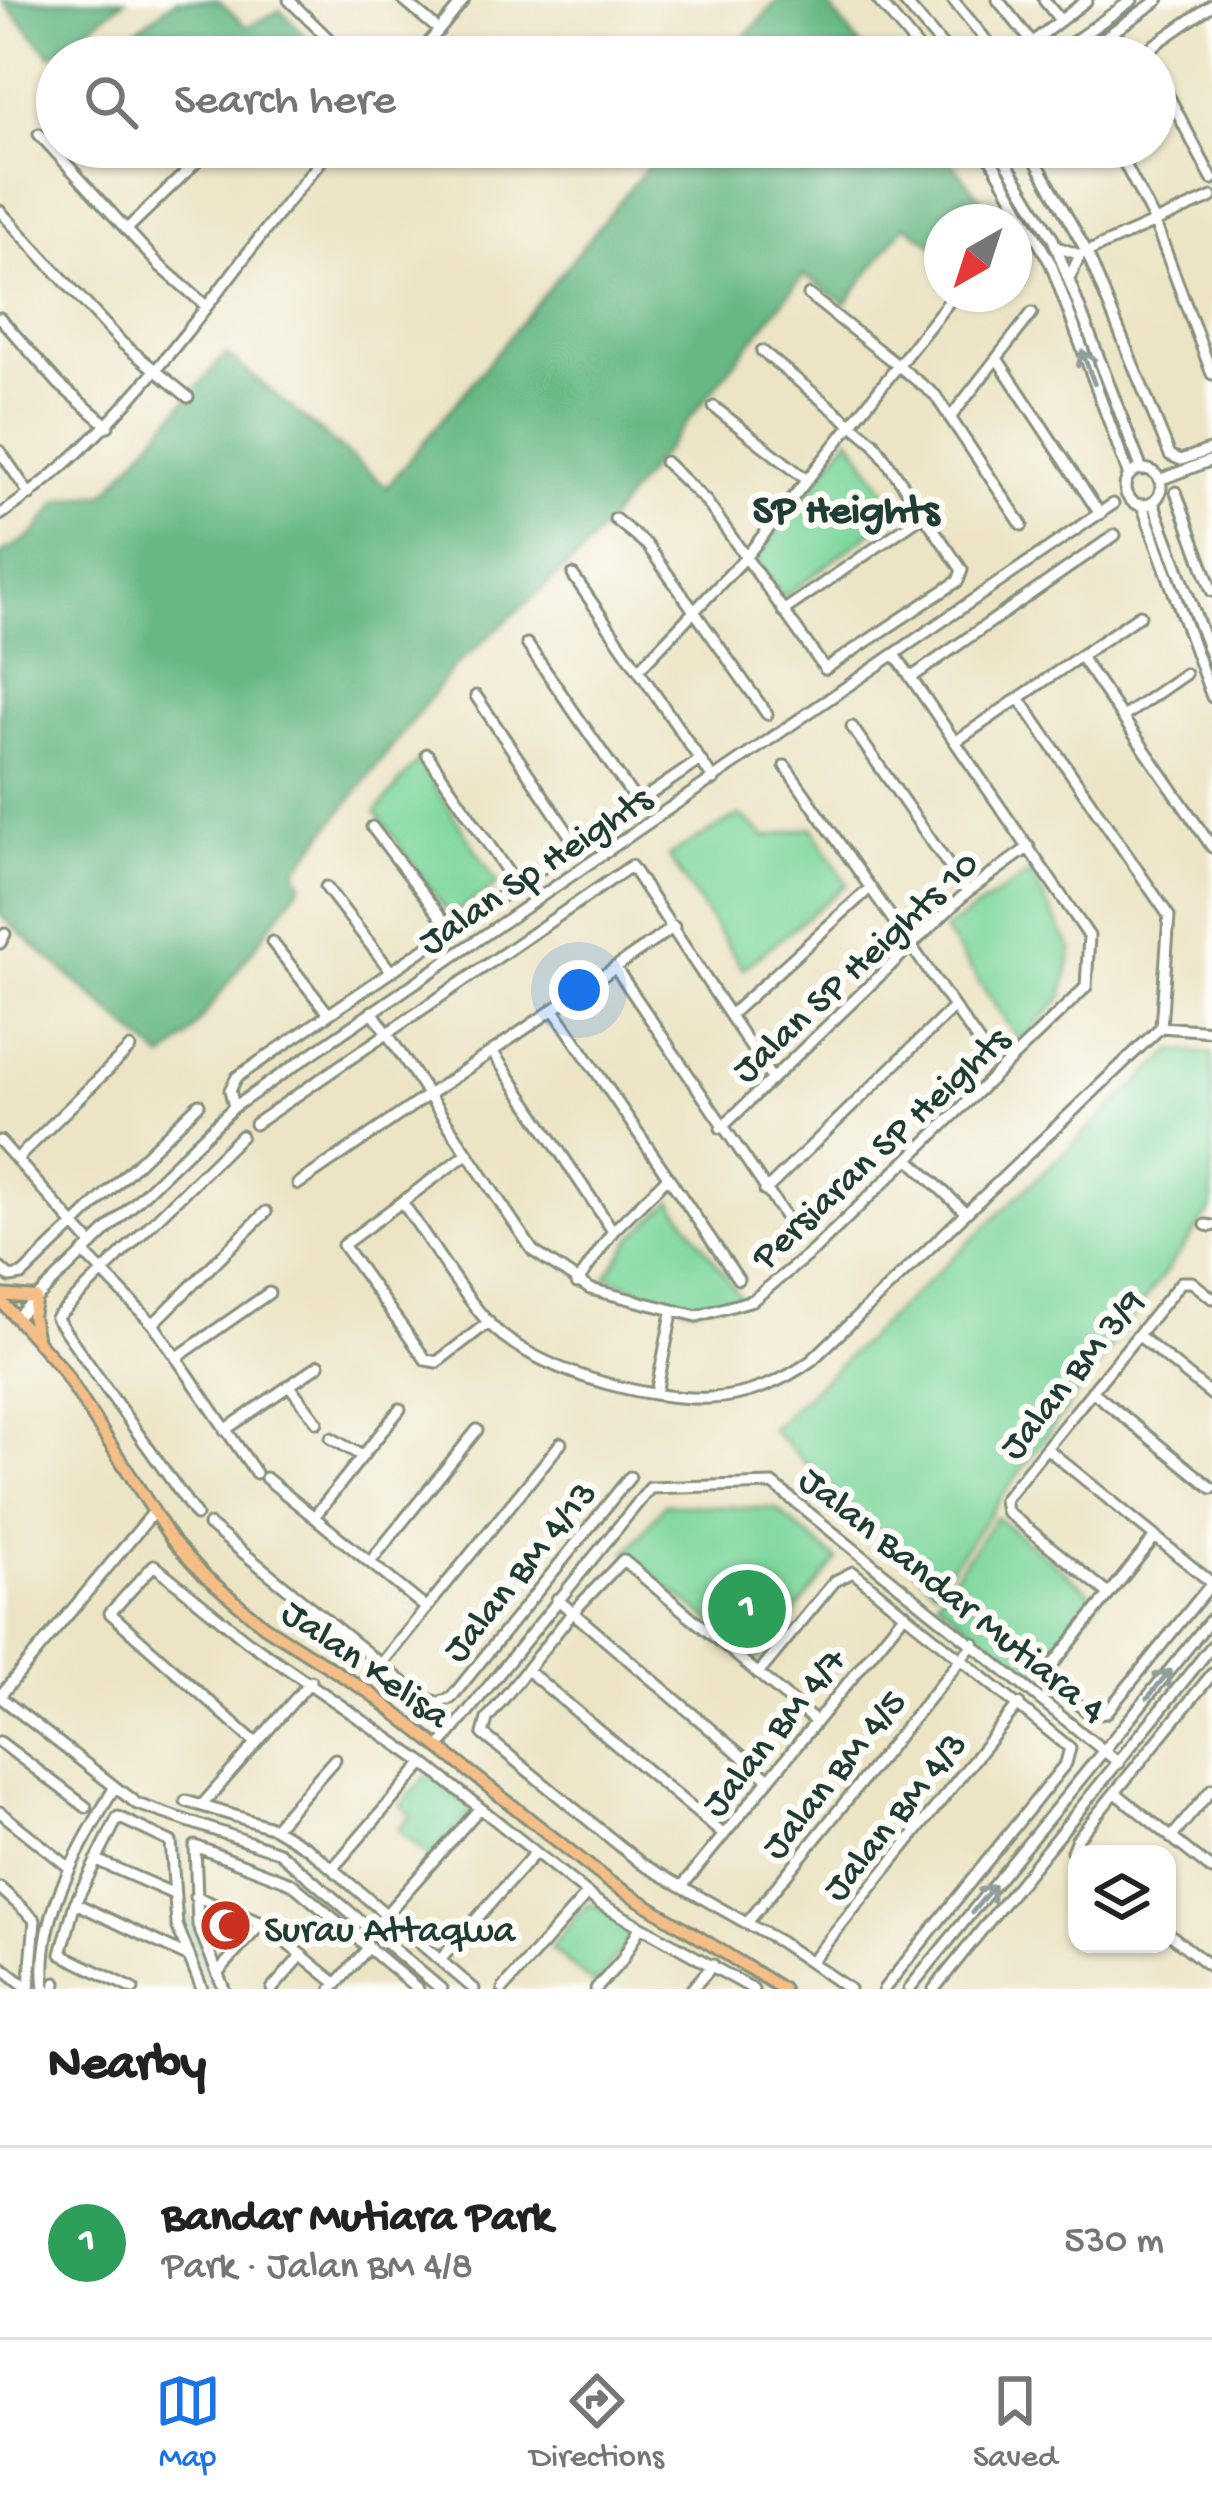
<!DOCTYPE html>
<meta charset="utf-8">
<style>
:root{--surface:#fff;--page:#f6f6f6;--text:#222;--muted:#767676;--line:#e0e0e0;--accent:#1a73e8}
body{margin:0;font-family:"Gochi Hand",sans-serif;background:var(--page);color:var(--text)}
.controls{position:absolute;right:36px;bottom:36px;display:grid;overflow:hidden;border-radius:24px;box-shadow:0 3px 9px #0004}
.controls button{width:108px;height:108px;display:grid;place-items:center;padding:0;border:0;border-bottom:3px solid var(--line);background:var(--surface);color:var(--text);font:60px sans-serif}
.compass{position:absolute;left:924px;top:204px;width:108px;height:108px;border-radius:50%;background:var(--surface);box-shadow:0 3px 9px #0004;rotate:219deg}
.you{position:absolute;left:579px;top:990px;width:42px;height:42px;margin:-30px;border:9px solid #fff;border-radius:50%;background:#1a73e8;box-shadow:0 0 0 18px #1a73e833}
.badge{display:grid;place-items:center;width:78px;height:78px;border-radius:50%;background:var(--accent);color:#fff;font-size:39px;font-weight:700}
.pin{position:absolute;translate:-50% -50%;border:6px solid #fff;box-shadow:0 3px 12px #0006}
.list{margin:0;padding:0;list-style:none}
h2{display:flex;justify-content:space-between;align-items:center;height:156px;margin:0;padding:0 48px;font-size:51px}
h2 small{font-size:39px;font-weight:400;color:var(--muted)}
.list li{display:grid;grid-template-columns:78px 1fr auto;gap:36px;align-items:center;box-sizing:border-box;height:192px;padding:0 48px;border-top:3px solid var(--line)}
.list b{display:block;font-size:45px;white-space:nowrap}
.list p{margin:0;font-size:39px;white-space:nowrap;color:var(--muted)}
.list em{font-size:39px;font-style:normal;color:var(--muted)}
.icon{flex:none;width:66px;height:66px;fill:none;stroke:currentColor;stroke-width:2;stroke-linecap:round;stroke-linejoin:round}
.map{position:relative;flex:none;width:1212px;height:1989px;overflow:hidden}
.search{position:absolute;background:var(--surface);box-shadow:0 3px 9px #0004;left:36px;right:36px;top:36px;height:132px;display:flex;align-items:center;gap:30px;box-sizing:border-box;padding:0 42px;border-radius:66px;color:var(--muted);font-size:45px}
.sheet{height:348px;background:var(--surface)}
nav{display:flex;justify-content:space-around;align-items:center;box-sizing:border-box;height:168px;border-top:3px solid var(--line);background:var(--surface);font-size:33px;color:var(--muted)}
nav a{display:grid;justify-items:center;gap:6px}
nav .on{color:var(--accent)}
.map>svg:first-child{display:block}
.green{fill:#7ed79d;stroke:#4e8a68;stroke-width:3}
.forest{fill:#66b884;stroke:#427a5c;stroke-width:3}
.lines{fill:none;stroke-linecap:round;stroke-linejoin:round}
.stream{stroke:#4ab7c4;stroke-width:3}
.minor-casing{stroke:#86907c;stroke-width:15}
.major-casing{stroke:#86907c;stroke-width:16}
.minor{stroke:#fff;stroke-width:9}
.major{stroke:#f6be87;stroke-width:10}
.oneway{stroke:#8f9e9a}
.labels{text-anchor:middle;stroke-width:12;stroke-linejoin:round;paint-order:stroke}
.street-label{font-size:39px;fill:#1f3d34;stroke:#fdfcf7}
.poi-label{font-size:39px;fill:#1f3d34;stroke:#fdfcf7;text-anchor:start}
.neighbourhood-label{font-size:42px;font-weight:bold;fill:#1f3d34;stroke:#fdfcf7}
</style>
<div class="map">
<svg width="1212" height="1989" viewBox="0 0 1212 1989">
<rect width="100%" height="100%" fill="#fdfcf7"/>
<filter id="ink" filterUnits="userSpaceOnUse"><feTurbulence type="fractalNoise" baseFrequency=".00833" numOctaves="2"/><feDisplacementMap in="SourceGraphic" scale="24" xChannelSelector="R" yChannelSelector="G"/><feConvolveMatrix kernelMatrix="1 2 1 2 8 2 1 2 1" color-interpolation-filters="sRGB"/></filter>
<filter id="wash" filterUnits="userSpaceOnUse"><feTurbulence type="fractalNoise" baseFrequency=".004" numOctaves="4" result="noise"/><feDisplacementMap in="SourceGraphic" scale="48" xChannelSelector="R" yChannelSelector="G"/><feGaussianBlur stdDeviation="2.7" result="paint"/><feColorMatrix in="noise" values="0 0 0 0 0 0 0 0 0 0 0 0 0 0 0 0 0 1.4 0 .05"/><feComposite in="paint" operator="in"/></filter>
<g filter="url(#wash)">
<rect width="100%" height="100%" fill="#ece4c5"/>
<path class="green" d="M 850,437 L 899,511 L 783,598 L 756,559 Z
M 418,761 L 498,884 L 450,916 L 376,812 Z
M 739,815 L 767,837 L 812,827 L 847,884 L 743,969 L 668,856 Z
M 1030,873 L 1072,950 L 1062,998 L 1019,1041 L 944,930 Z
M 1173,1050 L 1212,1054 L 1212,1208 L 935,1589 L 771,1429 Z
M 672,1201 L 741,1298 L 691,1308 L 606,1277 L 634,1236 Z
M 665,1504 L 776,1509 L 837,1560 L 758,1658 L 626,1554 Z
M 996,1517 L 1099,1599 L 1033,1678 L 937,1599 Z
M 428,1773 L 473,1810 L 431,1858 L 398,1830 L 411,1815 L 401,1805 Z
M 586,1905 L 596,1905 L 630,1927 L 633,1936 L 595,1985 L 550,1948 Z"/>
<path class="forest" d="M 2,0 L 125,0 L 51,56 Z
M 176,0 L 218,0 L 247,27 L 280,10 L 304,34 L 284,57 L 100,57 Z
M 778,0 L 824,0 L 869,57 L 727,57 Z
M 664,147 L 940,147 L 999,222 L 942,222 L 942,252 L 905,225 L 845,304 L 804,275 L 581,555 L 453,668 L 296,870 L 302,883 L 188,1037 L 164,1059 L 0,915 L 0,554 L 33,535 L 59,501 L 106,493 L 226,354 L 387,487 Z"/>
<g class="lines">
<path class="stream" d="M 178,1841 L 181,1900 L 213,1989"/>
</g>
</g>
<g filter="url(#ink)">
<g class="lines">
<defs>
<path id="minor" d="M 289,0 L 347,57
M 403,0 L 439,30
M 878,0 L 926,57
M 903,0 L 952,57
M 953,0 L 1000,57
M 998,0 L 1032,42
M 1044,0 L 1060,20
M 289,57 L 301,45 L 317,57
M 417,57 L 464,0
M 1013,57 L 1087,0
M 1052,57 L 1132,0
M 1077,57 L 1158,0
M 1137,57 L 1212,5
M 1155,70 L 1212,179
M 39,134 L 159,265 L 205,305
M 984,147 L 1051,264 L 1129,476
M 997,147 L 1053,239 L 1142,470
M 1028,147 L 1087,252 L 1170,455 L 1181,460 L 1212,449
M 1116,147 L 1154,220 L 1212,374
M 0,211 L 122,343 L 188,397
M 127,229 L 212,147
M 1060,248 L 1080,255 L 1069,279
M 1080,255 L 1212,197
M 809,295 L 935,395 L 1022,525
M 0,318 L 59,384 L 108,426
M 998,360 L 1100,514
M 714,407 L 807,480
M 950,418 L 1032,313
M 0,451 L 30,495
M 665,462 L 706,501 L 825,669 L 958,581 L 962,570 L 874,443 L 762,351
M1125 487a18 18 0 1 1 36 0a18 18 0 1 1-36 0Z
M 1159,480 L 1212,460
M 1176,492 L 1212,591
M 1153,502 L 1212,659
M 1142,505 L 1212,697
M 0,515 C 139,422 225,271 333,147
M 615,519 L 647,545 L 767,714
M 573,575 L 714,780
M 783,611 L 925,514
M 527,644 L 636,801
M 1080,656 L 1212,847
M 639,669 L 745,558 L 955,294
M 912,677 L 1115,535
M 476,696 L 575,843
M 1123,717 L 1185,674
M 852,727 L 967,892
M 955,742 L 1140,615
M 427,754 L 515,883
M 785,766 L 987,1054
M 372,827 L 450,929
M 326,887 L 390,970
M 272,942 L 327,1012
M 0,943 L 5,934
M 615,967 L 792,1227
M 554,1010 L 738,1279
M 372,1011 L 533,1251 L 590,1289 L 697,1316 L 753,1300 L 814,1250 L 1086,987 L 1089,936 L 896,656
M 730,1015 L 870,888
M 1161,1027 L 1212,1031
M 492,1051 L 613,1231
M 234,1107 L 230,1090 L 237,1077 L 700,760
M 255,1124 L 631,866 L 772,1079
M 721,1128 L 967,892 L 1029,847
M 0,1141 L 92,1245
M 464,1156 L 343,1245 L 426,1360 L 437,1362 L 489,1322
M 17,1159 L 130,1048
M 909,1159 L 965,1212
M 298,1184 L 674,927
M 765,1191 L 953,1008
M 402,1202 C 430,1241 456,1286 488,1322 C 531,1370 647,1401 710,1398 C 746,1397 784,1381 812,1360 L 1161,1027 L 1169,916 L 1019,698
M 1206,1225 L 1212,1226
M 84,1253 L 153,1324 L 256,1473
M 0,1268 L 10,1277 L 22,1275 L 199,1104
M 577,1283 L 613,1231 L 667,1178
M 17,1317 L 234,1107 L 1113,504
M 153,1324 L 266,1212
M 1138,1335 L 1212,1395
M 176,1358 L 269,1293
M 289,1385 L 317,1422
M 1092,1391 L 1212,1488
M 656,1393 L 672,1313
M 225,1430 L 319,1365
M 331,1438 L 362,1456
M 1046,1448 L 1212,1583
M 266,1478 L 426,1608
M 196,1515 L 56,1318 L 241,1136
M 314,1517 L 400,1409
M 209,1525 L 419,1695 L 438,1703 L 451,1698 L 630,1477
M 1155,1537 L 1050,1668 L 1051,1682 L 1091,1715 L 1106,1713 L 1212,1583
M 370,1562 L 477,1430
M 1109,1594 L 1006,1511 L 1004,1500 L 1181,1282 L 1192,1282 L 1212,1298
M 557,1599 L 769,1779
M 381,1664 L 561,1443
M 527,1670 L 724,1835
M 758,1674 L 835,1581 L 853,1572 L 1070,1748 L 1066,1763 L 884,1989
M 0,1696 L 153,1513
M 0,1697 L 137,1804 L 279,1852 L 441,1989
M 816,1722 L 623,1560 L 573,1612 L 487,1719 L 483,1734 L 642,1864 L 780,1942 L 849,1989
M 0,1742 L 86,1807
M 256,1743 L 110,1613 L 154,1565 L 246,1640 L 424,1763 L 599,1903 L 753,1989
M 440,1746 L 650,1488 L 773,1484 L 1119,1763
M 1116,1793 L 1212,1870
M 186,1801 L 274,1828 L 309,1849 L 474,1989
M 202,1805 L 311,1681
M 0,1812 L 70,1868
M 274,1828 L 335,1759
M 1171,1838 L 1212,1789
M 1077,1858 L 1072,1851 L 1077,1839 L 1212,1674
M 96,1860 L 174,1894
M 333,1868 L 424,1763
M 683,1885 L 905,1613
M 0,1888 L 35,1920 L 29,1989
M 195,1897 L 262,1923 L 337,1984
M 75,1903 L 189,1957
M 747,1923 L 974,1643
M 373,1929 L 480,1808
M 1167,1932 L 1212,1968
M 440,1960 L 535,1853
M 811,1962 L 1019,1704
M 0,1966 L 29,1989
M 218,1972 L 262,1923
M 45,1989 C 36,1917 79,1849 113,1790
M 55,1989 L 56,1983
M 133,1989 L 61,1954 L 75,1903 L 118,1817 L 171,1842 L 177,1925 L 202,1989
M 224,1989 L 198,1925 L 195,1846 L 291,1883 L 418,1989
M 272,1989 L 302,1955
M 332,1989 L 369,1947
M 503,1989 L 587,1894
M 596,1989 L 622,1960 L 640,1927
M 692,1989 L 713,1965
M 909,1989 L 1212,1618
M 934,1989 L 1212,1646"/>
<path id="major" d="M 0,1295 L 36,1298 L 32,1316 L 36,1336
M 0,1300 L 62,1369 L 172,1540 L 205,1576 L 264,1626 L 370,1693 L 608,1881 L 783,1989"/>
</defs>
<use href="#minor" class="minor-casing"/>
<use href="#major" class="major-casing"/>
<use href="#minor" class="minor"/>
<use href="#major" class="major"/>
</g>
<defs><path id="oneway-shaft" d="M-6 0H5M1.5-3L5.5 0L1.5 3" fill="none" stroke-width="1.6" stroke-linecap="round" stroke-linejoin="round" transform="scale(3)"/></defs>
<g class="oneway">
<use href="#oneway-shaft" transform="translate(1088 367) rotate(-111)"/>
<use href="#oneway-shaft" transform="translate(1159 1684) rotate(-51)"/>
<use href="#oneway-shaft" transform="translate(983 1899) rotate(-51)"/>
</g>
</g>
<defs>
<symbol id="mosque-disc" viewBox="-11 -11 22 22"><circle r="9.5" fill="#c8321e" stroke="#fdfcf7"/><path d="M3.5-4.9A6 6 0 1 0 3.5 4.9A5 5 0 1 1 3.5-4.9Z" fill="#fff"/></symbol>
</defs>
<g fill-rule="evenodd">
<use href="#mosque-disc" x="196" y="1896" width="59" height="59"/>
</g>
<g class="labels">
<g class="street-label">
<text transform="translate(533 867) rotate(-34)" y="14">Jalan Sp Heights</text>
<text transform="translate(853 964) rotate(-43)" y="14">Jalan SP Heights 10</text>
<text transform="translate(878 1145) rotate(-43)" y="14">Persiaran SP Heights</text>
<text transform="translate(1069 1372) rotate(-51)" y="14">Jalan BM 3/9</text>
<text transform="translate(517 1569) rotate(-51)" y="14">Jalan BM 4/13</text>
<text transform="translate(955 1592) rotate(39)" y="14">Jalan Bandar Mutiara 4</text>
<text transform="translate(368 1661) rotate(35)" y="14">Jalan Kelisa</text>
<text transform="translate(771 1730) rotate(-51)" y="14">Jalan BM 4/7</text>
<text transform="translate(831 1772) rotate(-51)" y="14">Jalan BM 4/5</text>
<text transform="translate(892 1814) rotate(-51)" y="14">Jalan BM 4/3</text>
</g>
<g class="poi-label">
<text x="264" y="1940">Surau Attaqwa</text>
</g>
<g class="neighbourhood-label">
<text x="846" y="521">SP Heights</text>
</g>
</g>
</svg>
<div class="controls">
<button><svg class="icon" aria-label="layers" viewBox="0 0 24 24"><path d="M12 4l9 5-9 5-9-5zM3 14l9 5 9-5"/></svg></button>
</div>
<svg class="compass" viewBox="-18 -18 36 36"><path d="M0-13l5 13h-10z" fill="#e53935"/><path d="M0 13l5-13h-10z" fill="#767676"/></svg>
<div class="you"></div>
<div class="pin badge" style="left:747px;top:1609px;background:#2e9e5b">1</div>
<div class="search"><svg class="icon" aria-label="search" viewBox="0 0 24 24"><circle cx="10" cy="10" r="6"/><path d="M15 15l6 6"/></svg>Search here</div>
</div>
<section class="sheet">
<h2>Nearby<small></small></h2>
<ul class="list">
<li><span class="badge" style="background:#2e9e5b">1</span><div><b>Bandar Mutiara Park</b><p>Park · Jalan BM 4/8</p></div><em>530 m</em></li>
</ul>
</section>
<nav>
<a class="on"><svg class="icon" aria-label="map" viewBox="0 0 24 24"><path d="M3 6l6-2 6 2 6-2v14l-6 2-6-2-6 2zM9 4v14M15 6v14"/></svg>Map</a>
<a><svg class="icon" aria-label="directions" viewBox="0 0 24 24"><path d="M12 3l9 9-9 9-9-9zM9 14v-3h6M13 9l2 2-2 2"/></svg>Directions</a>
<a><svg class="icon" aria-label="saved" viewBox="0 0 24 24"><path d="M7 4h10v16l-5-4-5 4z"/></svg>Saved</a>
</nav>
